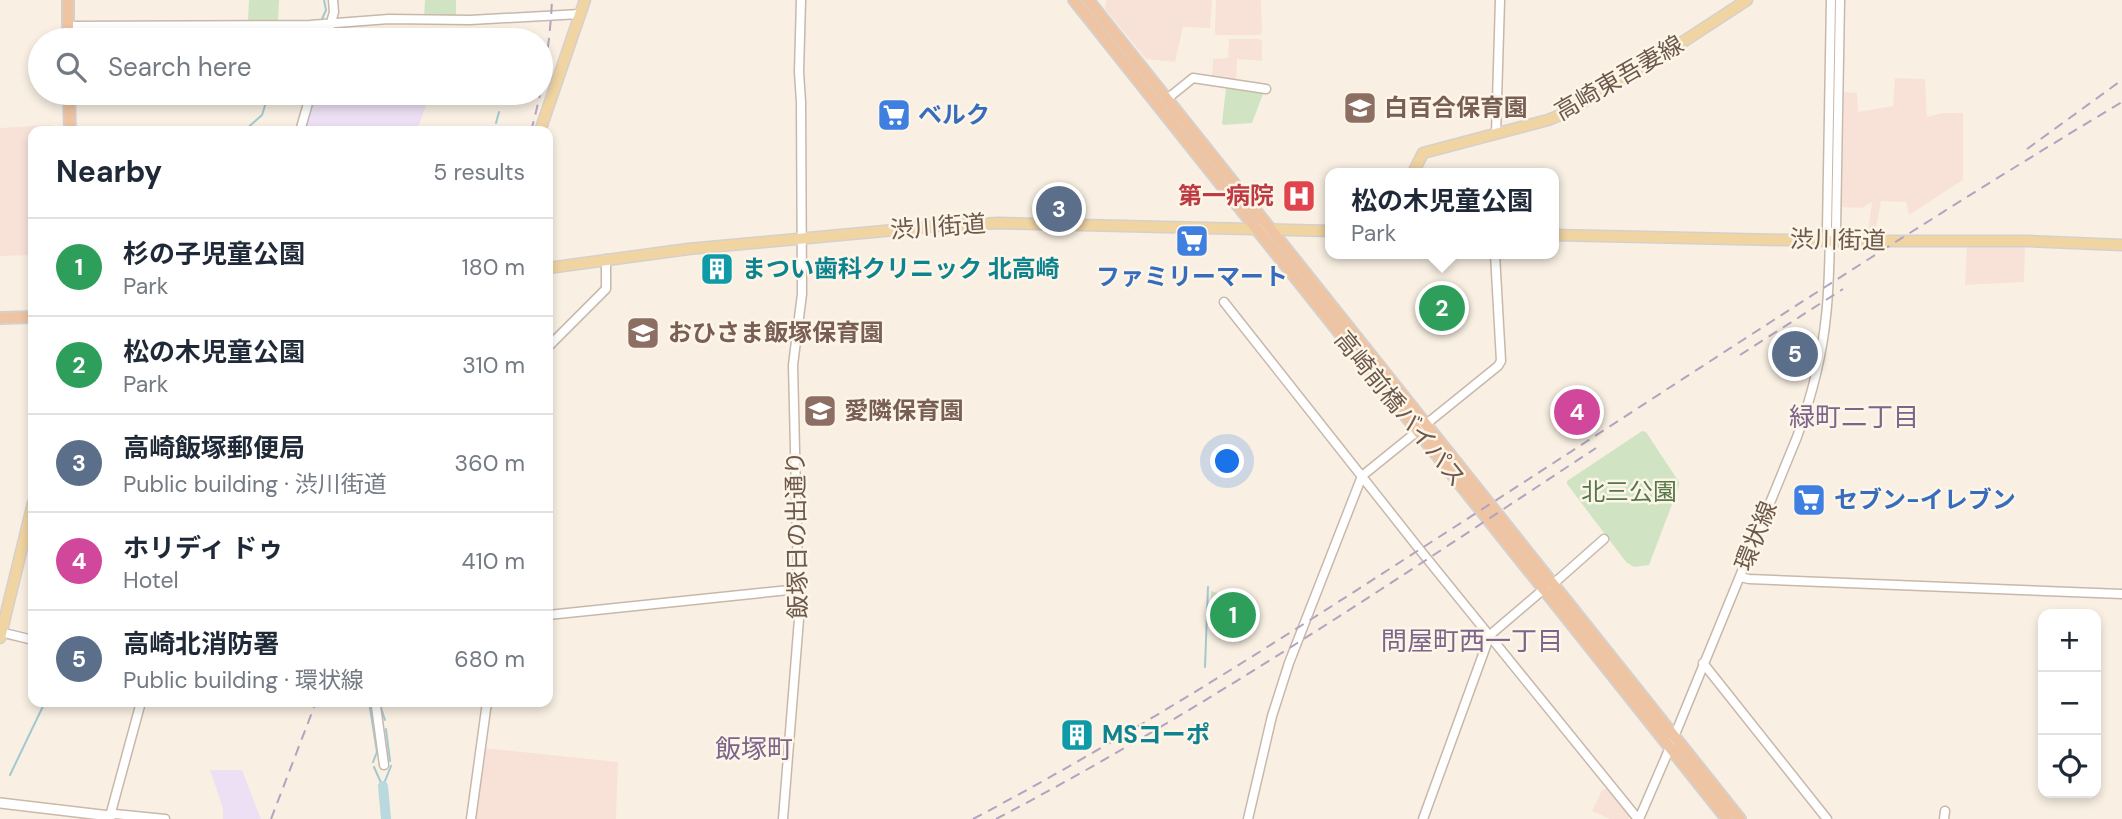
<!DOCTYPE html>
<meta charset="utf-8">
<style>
:root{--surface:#fff;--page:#f2f2f3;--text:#1f2937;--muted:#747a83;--line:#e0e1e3;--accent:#d47456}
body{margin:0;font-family:"DM Sans","Noto Sans JP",sans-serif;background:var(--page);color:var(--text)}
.controls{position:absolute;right:21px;bottom:21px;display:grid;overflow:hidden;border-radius:14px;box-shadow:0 4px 10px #0003}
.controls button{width:63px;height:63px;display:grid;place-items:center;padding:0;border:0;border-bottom:2px solid var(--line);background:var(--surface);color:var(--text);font:35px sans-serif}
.you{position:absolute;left:1228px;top:462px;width:24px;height:24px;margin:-18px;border:5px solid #fff;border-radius:50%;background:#1a73e8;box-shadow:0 0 0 10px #1a73e833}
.badge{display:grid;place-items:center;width:46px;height:46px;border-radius:50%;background:var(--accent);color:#fff;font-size:23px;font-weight:700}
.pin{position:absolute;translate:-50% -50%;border:4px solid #fff;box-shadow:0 2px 7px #0006}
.popup{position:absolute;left:1325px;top:168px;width:234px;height:91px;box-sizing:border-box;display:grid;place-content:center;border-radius:14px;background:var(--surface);filter:drop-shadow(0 2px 5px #0005);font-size:23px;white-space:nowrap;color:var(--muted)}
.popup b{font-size:26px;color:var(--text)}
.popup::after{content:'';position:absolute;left:50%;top:100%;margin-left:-14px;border:14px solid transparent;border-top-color:var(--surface)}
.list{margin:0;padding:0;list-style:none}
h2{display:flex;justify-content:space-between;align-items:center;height:91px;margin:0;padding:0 28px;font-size:30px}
h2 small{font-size:23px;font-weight:400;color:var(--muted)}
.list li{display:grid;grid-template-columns:46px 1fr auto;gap:21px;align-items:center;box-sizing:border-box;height:98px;padding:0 28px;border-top:2px solid var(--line)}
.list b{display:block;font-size:26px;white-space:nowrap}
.list p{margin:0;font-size:23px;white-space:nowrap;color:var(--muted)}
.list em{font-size:23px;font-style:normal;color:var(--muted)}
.icon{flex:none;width:38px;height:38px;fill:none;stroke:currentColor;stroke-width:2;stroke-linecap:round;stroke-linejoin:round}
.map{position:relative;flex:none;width:2122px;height:819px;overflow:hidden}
.search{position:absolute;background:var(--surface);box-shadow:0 4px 10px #0003;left:28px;top:28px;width:525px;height:77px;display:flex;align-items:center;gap:18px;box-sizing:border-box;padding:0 24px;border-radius:38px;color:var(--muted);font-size:26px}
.panel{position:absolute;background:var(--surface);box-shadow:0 4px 10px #0003;left:28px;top:126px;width:525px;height:581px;border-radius:14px}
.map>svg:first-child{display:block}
.commercial{fill:#f8e2d8}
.education{fill:#ede0f5}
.green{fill:#d0e4c3}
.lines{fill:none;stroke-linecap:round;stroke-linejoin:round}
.stream{stroke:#a2c8d0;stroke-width:2}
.river{stroke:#bad9df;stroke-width:10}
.tertiary-casing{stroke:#c8b8ab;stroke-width:11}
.secondary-casing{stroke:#cbb9aa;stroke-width:12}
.primary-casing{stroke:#d6d0cd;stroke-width:13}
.trunk-casing{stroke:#d6d0cd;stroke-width:14}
.tertiary{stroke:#fff;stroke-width:8}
.secondary{stroke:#fff;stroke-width:9}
.primary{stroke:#f0d4a2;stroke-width:10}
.trunk{stroke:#eec4a2;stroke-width:10}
.rail{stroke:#b3a3c0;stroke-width:2;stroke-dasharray:10 7;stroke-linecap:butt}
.labels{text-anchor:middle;stroke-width:5;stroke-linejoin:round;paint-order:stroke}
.street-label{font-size:24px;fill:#6d584c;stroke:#fcf5e8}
.education-label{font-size:24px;font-weight:bold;fill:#785e54;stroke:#fcf5e8;text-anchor:start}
.shop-label{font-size:24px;font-weight:bold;fill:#366cbe;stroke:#fcf5e8;text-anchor:start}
.health-label{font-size:24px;font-weight:bold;fill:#be3a42;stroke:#fcf5e8;text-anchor:end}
.culture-label{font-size:24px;font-weight:bold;fill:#0d838f;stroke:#fcf5e8;text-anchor:start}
.park-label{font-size:24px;fill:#557849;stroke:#fcf5e8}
.neighbourhood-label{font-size:26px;fill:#7d648a;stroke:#fcf5e8}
</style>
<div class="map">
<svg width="2122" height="819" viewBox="0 0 2122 819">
<rect width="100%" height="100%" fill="#f9f0e3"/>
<path class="commercial" d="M 1106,0 L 1212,0 L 1210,28 L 1183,27 L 1175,62 L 1146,59 L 1105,9 Z
M 1216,0 L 1261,0 L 1262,32 L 1260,35 L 1217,35 L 1215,33 Z
M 1229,39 L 1259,39 L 1262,41 L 1262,61 L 1237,59 L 1236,82 L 1215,79 L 1212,77 L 1213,59 L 1228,58 Z
M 1895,78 L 1925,79 L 1927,117 L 1942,113 L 1963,113 L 1963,180 L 1909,215 L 1906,202 L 1881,201 L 1875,233 L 1865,234 L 1868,231 L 1872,202 L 1862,208 L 1842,207 L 1844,92 L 1857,93 L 1858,112 L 1893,106 Z
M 50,125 L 50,131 L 33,131 L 33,255 L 0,256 L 0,128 Z
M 1967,244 L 2025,245 L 2024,282 L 1965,285 Z
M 484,748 L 618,762 L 616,819 L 475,819 Z
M 1607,789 L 1629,815 L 1629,819 L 1610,819 L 1592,811 L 1602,790 Z"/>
<path class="education" d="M 355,93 L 430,93 L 417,131 L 305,131 L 313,100 L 354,103 Z
M 210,770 L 242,770 L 261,819 L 223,819 L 223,808 Z"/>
<path class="green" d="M 249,0 L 279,0 L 278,22 L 248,22 Z
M 425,0 L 456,0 L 456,17 L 424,17 Z
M 1228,86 L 1261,90 L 1263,94 L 1252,123 L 1223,125 L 1222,123 L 1226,88 Z
M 1437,291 L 1457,291 L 1457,314 L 1442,326 L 1422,302 Z
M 1642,431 L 1646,432 L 1679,482 L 1679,486 L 1649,565 L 1634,567 L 1626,562 L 1567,484 L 1567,481 Z
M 1211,591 L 1257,606 L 1246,639 L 1240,642 L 1213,634 Z"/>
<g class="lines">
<path class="stream" d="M 322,19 L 326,10 L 324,0
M 299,40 L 312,30
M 501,104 L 503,93
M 496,123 L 499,112
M 244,131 L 262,115 L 269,93
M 1205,667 L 1208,587
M 369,702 L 377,752 L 373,762
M 379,702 L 385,720
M 386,729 L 390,761
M 374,767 L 382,785
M 10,775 L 45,702
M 383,786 L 391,766"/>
<path class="river" d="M 383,786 L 386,819"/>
<defs>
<path id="tertiary" d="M 68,26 L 310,25 L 389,19 L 470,20 L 580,14
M 326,40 L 334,12 L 333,0
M 1167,99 L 1193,78 L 1266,89
M 300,131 L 311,93
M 1496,134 L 1500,0
M 1830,241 L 1836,229 L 1840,0
M 1224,302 L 1420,550 L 1638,819
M 548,347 L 606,289 L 606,259
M 1740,577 L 1749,579 L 2122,594
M 1552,585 L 1604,539
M 548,615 L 799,589
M 0,632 L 33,640
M 1703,663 L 1827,819
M 376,706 L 384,765
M 110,816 L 141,702
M 110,816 L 115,814 L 165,819
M 471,819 L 487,702
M 783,819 L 799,619 L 793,365 L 802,294 L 801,102 L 799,72 L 801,0
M 1248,819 L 1272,716 L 1289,663 L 1362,476 L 1498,366 L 1501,361 L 1495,254
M 1423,819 L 1490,635 L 1544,589
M 1639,819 L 1665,759 L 1797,437 C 1811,398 1822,357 1826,316 C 1829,291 1829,266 1830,241 L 1827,229 L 1831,0
M 1944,819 L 1945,811"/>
<path id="secondary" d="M 0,803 L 110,816 L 109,819"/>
<path id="primary" d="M 540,131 L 585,0
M 1413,173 L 1423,153 L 1548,120 L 1565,113 L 1672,49 L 1747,0
M 1554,235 L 1830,241 L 2028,241 L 2122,245
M 548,268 L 688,249 L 938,226 L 999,223 L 1330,231
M 0,638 L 33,503"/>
<path id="trunk" d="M 68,0 L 68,40
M 1074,0 L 1727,819
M 1088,0 L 1740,819
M 69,93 L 70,131
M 0,318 L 33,317"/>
</defs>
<use href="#tertiary" class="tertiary-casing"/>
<use href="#secondary" class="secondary-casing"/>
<use href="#primary" class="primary-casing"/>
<use href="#trunk" class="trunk-casing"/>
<use href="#tertiary" class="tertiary"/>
<use href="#secondary" class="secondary"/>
<use href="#primary" class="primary"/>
<use href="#trunk" class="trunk"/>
<path class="rail" d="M 531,131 C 543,88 550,44 552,0
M 2027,149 L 2122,80
M 1740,355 L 1843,289
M 271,819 L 316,702
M 973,819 C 1134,734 1286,636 1439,537 C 1666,391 1890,241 2122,102
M 996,819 C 1204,710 1400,577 1596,448"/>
</g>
<defs>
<symbol id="school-square" viewBox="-11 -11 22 22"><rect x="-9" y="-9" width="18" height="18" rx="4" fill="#8d6e63" stroke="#fcf5e8"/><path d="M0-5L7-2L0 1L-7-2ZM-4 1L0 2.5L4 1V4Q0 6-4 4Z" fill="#fff"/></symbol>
<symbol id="supermarket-square" viewBox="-11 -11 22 22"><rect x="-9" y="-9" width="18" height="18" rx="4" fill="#3f7fe0" stroke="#fcf5e8"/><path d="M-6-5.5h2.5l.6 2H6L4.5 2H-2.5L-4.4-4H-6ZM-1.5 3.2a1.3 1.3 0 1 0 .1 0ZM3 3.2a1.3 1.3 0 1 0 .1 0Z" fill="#fff"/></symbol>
<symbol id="hospital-square" viewBox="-11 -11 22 22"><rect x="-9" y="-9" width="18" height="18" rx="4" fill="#e0444e" stroke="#fcf5e8"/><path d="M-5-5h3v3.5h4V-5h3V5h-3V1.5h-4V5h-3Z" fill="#fff"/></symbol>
<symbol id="building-square" viewBox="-11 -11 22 22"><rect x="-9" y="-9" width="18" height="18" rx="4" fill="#0f9aa8" stroke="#fcf5e8"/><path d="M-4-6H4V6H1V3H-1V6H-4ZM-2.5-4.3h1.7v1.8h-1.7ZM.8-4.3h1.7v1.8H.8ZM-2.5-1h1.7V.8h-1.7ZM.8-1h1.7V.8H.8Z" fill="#fff"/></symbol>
</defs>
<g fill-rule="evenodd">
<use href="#school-square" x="1341" y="89" width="38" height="38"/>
<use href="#supermarket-square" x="875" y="96" width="38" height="38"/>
<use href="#hospital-square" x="1280" y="177" width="38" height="38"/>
<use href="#supermarket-square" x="1173" y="222" width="38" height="38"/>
<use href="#building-square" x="698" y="250" width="38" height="38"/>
<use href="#school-square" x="624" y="314" width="38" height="38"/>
<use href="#school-square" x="801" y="392" width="38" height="38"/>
<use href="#supermarket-square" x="1790" y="481" width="38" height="38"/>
<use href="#building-square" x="1058" y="716" width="38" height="38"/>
</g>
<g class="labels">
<g class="street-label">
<text transform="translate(1619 78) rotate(-30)" y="8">高崎東吾妻線</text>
<text transform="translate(938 227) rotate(-4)" y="8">渋川街道</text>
<text transform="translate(1838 240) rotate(1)" y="8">渋川街道</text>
<text transform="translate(1400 409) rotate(51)" y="8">高崎前橋バイパス</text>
<text transform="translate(797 535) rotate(-91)" y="8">飯塚日の出通り</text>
<text transform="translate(1756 536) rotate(-68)" y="8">環状線</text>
</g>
<g class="education-label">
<text x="1384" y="116">白百合保育園</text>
<text x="668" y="341">おひさま飯塚保育園</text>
<text x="844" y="419">愛隣保育園</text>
</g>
<g class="shop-label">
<text x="918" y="123">ベルク</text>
<text x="1192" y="285" text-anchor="middle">ファミリーマート</text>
<text x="1834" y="508">セブン-イレブン</text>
</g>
<g class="health-label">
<text x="1274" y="204">第一病院</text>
</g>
<g class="culture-label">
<text x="742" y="277">まつい歯科クリニック 北高崎</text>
<text x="1102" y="743">MSコーポ</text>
</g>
<g class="park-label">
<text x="1629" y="500">北三公園</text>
</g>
<g class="neighbourhood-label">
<text x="1854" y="426">緑町二丁目</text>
<text x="1472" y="650">問屋町西一丁目</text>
<text x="754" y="758">飯塚町</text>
</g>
</g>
</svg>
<div class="controls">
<button>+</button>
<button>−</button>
<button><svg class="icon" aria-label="locate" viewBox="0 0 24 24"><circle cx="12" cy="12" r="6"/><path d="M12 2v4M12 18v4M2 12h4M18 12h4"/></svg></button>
</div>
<div class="you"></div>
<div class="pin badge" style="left:1233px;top:615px;background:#2e9e5b">1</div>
<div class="pin badge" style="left:1442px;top:308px;background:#2e9e5b">2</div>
<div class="popup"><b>松の木児童公園</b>Park</div>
<div class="pin badge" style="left:1059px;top:209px;background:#5c6f8a">3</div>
<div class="pin badge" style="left:1577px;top:412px;background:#d1479c">4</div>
<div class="pin badge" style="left:1795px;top:354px;background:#5c6f8a">5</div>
<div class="search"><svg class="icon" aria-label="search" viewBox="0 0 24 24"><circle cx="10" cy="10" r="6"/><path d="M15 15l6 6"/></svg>Search here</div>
<section class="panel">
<h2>Nearby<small>5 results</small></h2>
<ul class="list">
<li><span class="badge" style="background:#2e9e5b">1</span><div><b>杉の子児童公園</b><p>Park</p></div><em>180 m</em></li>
<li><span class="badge" style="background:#2e9e5b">2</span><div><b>松の木児童公園</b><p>Park</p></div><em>310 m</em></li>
<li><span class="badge" style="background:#5c6f8a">3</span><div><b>高崎飯塚郵便局</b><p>Public building · 渋川街道</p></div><em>360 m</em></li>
<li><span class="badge" style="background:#d1479c">4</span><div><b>ホリディ ドゥ</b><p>Hotel</p></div><em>410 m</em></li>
<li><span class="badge" style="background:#5c6f8a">5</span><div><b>高崎北消防署</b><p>Public building · 環状線</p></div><em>680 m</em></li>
</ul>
</section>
</div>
